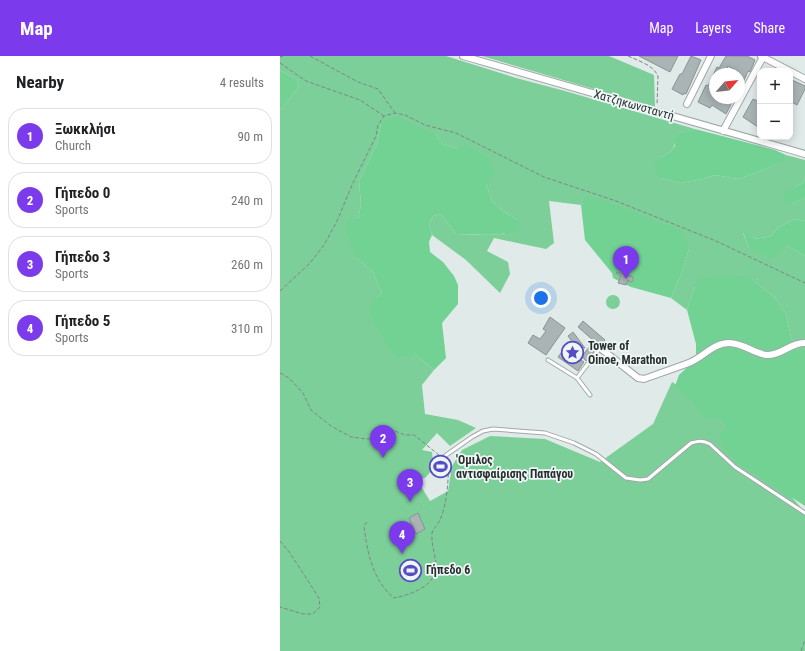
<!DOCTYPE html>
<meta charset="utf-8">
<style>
:root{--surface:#fff;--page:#f6f6f6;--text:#202124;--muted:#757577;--line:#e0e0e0;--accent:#7c3aed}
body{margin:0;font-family:"Roboto Condensed",sans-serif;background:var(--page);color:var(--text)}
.controls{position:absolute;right:12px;top:12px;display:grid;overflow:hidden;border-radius:8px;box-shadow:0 2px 10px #0003}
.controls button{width:36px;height:36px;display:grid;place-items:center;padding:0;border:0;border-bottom:1px solid var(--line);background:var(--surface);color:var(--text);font:20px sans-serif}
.compass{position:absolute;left:429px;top:12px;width:36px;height:36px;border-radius:50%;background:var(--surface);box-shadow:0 2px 10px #0003;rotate:62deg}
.you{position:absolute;left:261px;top:242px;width:14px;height:14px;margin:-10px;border:3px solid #fff;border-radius:50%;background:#1a73e8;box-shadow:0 0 0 6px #1a73e833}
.badge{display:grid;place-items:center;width:26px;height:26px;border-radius:50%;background:var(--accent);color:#fff;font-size:13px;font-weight:700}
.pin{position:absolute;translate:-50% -33px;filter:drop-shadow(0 1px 2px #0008)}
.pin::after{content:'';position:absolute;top:21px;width:14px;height:12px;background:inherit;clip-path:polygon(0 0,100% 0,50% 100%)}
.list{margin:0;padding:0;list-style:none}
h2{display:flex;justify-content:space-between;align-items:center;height:52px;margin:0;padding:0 16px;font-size:17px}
h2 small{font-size:13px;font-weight:400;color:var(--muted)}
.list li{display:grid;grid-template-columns:26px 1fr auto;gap:12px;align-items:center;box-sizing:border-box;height:56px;margin:0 8px 8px;padding:0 8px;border:1px solid var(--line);border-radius:16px}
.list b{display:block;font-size:15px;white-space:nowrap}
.list p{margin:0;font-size:13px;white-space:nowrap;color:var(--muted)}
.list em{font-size:13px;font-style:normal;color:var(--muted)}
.map{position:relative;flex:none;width:525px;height:595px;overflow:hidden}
header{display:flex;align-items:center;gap:24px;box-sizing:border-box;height:56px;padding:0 20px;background:var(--accent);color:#fff}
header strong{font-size:19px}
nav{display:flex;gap:22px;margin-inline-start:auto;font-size:14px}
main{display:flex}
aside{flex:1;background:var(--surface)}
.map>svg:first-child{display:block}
.green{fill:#7ccf98}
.forest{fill:#71d293}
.building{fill:#abb4b5;stroke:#8a9394}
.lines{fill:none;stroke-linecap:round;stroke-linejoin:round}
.service-casing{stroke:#a0a9a8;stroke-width:5}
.minor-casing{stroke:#a0a9a8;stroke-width:8}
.path{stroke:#7f8685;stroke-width:1;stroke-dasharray:4 2;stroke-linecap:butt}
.service{stroke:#fff;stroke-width:3}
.minor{stroke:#fff;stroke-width:6}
.labels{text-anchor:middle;stroke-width:3.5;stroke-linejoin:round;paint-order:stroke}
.street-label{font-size:12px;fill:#2b2e2e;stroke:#edf7f6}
.poi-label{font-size:12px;font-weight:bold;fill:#2b2e2e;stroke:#edf7f6;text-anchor:start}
</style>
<header>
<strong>Map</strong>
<nav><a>Map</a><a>Layers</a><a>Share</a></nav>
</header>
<main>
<aside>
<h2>Nearby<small>4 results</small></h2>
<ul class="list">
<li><span class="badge">1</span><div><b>Ξωκκλήσι</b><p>Church</p></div><em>90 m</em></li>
<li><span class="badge">2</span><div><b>Γήπεδο 0</b><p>Sports</p></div><em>240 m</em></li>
<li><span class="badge">3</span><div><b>Γήπεδο 3</b><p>Sports</p></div><em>260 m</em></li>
<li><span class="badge">4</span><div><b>Γήπεδο 5</b><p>Sports</p></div><em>310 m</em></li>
</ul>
</aside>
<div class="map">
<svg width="525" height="595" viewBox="0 0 525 595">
<rect width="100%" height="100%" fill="#e0eae9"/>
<path class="green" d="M 0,0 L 166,0 L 236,22 L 285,35 L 415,73 L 396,78 C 395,92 394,94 382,101 L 381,122 L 401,127 L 423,123 L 435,119 L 458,123 L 483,114 L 502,105 L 506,99 L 525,104 L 525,122 L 523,127 L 515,131 L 503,147 L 512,148 L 525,142 L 525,165 L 515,163 L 499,171 L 491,180 L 475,183 L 463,177 L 469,191 L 506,189 L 525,200 L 525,295 L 518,295 L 511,281 L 506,258 L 495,242 L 472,223 L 415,230 L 407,254 L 391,242 L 402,216 L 409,193 L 303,142 L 301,149 L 269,145 L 274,187 L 266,193 L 214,182 L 207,195 L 228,206 L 230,218 L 220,237 L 186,204 L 152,179 L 149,168 L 153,160 L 161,158 L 176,178 L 198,179 L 224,178 L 238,164 L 223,155 L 212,145 L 206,128 L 177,92 L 163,88 L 156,79 L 101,68 L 97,88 L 79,125 L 81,149 L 78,163 L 77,202 L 93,216 L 102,237 L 96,242 L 135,298 L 154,314 L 142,329 L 145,358 L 178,364 L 196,372 L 170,390 L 157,377 L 142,394 L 152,396 L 154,412 L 145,422 L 136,422 L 150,445 L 143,449 L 168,435 L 172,410 L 182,394 L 210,380 L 265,383 L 320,406 L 373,368 L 392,326 L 431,350 L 525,456 L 525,595 L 0,595 L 0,54 L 19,31 L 17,24 L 0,14 Z
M 202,0 L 329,0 L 374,19 L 375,51 Z
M326 246a7 7 0 1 1 14 0a7 7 0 1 1-14 0Z"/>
<path class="forest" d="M 0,14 L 17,24 L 19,31 L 0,54 Z
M 118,61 L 156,79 L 163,88 L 177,92 L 187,89 L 208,102 L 215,116 L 206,128 L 212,145 L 223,155 L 238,164 L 239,175 C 218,180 197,179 176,178 L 161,158 L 153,160 L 149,168 L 152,179 L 149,186 L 150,196 L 163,206 L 174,220 L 178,229 L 178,248 L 162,267 L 166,302 L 154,314 L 135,298 L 116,302 L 99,276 L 89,254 L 96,242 L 102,237 L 93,216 L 77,202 L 65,175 L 67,164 L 78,163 L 81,149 L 79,125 L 97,88 L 101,68 L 108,63 Z
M 415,73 L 495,94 L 506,99 L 503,105 L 483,114 L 458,123 L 435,119 L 423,123 L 401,127 L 381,122 L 373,111 L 382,101 L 390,96 L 395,90 L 395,78 Z
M 525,122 L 525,142 L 512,148 L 503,148 L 505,136 L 523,127 Z
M 303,142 L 320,143 L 402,175 L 409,193 L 402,216 L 391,242 L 351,231 L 333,222 L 332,217 L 305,184 L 301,149 Z
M 515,163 L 525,165 L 525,200 L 506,189 L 490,202 L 469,191 L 463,176 L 475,183 L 491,180 L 499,171 Z
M 449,219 L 472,223 L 495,242 L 506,258 L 511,281 L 518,295 L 525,295 L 525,450 L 457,406 L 444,392 L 439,378 L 447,371 L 441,363 L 424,361 L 410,342 L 395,330 L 399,319 L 416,303 L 416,288 L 407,254 L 415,230 L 420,222 Z"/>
<path class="building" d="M 359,0 L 398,0 L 390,16 Z
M 411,0 L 421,4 L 406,38 L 404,37 L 403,39 L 392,33 L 400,18 L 402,18 Z
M 446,0 L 467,0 L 475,4 L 470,16 L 468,15 L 459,36 L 459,16 L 448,10 L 444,18 L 435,18 L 435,42 L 449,42 L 453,44 L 446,58 L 432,49 L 430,52 L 418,46 L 426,29 L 428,30 L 437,11 L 439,12 Z
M 510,23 L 525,30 L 525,33 L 517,49 L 510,45 Z
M 473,43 L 480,46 L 480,68 L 478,71 L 463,61 Z
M 337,216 L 353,221 L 353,225 L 351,226 L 348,224 L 346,229 L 338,227 L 341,220 L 336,217 Z
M 270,261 L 285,272 L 266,299 L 248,287 L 253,279 L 260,283 L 266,275 L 263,273 Z
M 303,265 L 325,284 L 322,288 L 317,289 L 316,293 L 306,305 L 302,300 L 314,285 L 298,271 Z
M 293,276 L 305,292 L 296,291 L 288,280 Z
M 284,293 L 304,306 L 298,315 L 278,301 Z
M 138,457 L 145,473 L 136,478 L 129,462 Z"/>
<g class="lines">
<defs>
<path id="service" d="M 268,304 L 297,322
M 310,339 L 297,322 L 320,292
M 162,402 L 192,381 L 203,375 L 213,373 L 265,377 L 294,387 L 316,398 L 346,422 L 360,424 L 368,423 L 411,387 C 419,385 422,384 430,388 L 455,411 L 525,457"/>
<path id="minor" d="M 183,0 L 525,98
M 481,0 L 525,23
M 407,48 L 431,0
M 443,75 L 483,1
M 320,292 L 358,322 L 364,323 C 380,317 396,312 411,306 C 424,300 434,287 449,287 C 464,287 474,298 487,299 C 501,300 511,286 525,287"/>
</defs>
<use href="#service" class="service-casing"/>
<use href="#minor" class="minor-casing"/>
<path class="path" d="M 30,0 L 78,26 L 98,33 L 115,57
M 348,0 C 359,5 373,9 378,20 L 377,49
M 0,1 L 3,0
M 0,7 L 26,25 L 80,44 L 104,60
M 0,235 L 30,207 L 44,189 L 57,165 L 73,127 L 96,80 L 98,69 L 104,60 L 115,57 L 125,59 L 145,69 L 176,77 L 264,121 L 336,145 L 436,185 L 525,227
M 0,317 L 9,322 L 23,337 L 31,354 L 51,370 L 71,381 L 87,383 L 98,382 L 106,377 L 115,375 L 125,379 L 134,379 L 159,399
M 87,466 L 84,470 C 87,496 93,525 114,542 C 130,539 156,530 156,511 C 156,500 151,489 152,477 C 153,472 158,469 160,464 C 167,448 169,423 168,406 L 166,405
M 0,485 L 10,497 L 39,542 L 40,551 L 33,558 L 23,558 L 0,551
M 521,595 L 525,584"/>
<use href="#service" class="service"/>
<use href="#minor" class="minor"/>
</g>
<defs>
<symbol id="sight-ring" viewBox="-11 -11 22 22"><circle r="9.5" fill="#edf7f6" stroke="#584cc4" stroke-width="1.5"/><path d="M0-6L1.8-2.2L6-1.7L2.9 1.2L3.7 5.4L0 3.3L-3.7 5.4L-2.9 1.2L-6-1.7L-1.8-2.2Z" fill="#584cc4"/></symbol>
<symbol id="stadium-ring" viewBox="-11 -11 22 22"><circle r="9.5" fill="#edf7f6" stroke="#584cc4" stroke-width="1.5"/><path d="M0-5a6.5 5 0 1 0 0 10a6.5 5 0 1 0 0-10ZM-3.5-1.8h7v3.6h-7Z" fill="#584cc4"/></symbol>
</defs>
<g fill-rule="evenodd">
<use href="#sight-ring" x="280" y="284" width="25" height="25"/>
<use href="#stadium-ring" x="148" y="398" width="25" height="25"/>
<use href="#stadium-ring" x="118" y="502" width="25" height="25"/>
</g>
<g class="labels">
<g class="street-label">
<text transform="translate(354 49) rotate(16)" y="4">Χατζηκωνσταντή</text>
</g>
<g class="poi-label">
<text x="308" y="294">Tower of<tspan x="308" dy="14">Oinoe, Marathon</tspan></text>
<text x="176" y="408">'Ομιλος<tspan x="176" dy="14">αντισφαίρισης Παπάγου</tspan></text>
<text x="146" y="518">Γήπεδο 6</text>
</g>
</g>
</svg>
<div class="controls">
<button>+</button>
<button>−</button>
</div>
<svg class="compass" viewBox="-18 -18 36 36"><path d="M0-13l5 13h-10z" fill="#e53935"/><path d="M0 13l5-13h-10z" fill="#757577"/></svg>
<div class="you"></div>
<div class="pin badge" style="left:346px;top:223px">1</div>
<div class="pin badge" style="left:103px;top:402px">2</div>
<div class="pin badge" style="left:130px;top:446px">3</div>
<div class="pin badge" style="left:122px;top:498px">4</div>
</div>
</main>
